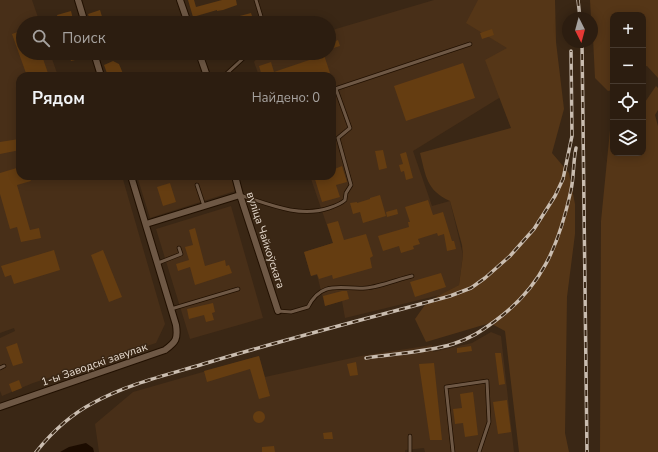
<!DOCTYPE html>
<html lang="ru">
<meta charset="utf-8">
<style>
:root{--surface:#2c1d10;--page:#382a1e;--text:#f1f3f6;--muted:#a6a29f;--line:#483b30}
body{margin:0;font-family:"Nunito Sans",sans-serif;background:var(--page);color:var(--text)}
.controls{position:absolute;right:12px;top:12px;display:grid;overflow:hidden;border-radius:8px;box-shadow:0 2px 10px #0003}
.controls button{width:36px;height:36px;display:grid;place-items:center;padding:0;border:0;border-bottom:1px solid var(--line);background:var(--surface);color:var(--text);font:20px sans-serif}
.compass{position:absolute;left:562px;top:12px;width:36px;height:36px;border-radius:50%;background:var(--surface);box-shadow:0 2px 10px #0003;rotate:174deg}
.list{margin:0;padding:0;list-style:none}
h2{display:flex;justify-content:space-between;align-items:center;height:52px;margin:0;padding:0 16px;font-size:17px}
h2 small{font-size:13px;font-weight:400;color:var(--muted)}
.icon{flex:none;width:22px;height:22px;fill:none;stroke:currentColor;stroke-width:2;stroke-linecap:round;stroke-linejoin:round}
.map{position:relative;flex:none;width:658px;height:452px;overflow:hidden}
.search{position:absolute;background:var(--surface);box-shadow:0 2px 10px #0003;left:16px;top:16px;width:320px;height:44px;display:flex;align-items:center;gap:10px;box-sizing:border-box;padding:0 14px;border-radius:22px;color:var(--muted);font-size:15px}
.panel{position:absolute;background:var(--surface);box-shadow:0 2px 10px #0003;left:16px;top:72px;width:320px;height:108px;border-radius:12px}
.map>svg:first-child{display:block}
.built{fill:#482f18}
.green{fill:#553617}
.water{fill:#1c0c00}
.building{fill:#653d11}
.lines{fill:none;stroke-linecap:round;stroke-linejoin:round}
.service-casing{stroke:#211001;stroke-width:4.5}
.minor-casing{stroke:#211001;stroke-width:8}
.service{stroke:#6e5845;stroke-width:3}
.minor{stroke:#6e5845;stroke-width:6}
.rail-casing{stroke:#cabdb0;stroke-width:3.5}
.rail{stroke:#3a2715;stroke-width:2;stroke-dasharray:6;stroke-linecap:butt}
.labels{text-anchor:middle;stroke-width:3;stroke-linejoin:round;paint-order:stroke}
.street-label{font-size:11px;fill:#e8dcd0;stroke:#3a2715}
</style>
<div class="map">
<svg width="658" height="452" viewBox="0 0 658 452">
<rect width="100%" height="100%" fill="#3a2715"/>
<path class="built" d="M 0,0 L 32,0 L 40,23 L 23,23 L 23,53 L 50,53 L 58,76 L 20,76 L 20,176 L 122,176 L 165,324 L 156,343 L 33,383 L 2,396 L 0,391 L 0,338 L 15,331 L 14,328 L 0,333 Z
M 434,0 L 491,0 L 508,48 L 517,87 L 413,151 L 432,206 L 450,201 L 463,255 L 459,285 L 444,294 L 345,318 L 342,301 L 325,306 L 317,275 L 311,276 L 304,252 L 333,243 L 310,176 L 332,176 L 332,76 L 259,76 L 254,62 L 261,53 L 329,53 L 329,31 Z
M 137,176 L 231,176 L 235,191 L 150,218 Z
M 231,206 L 263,318 L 190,339 L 156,229 Z
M 491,332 L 501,336 L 514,452 L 425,452 L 424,448 L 405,450 L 405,452 L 99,452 L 95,424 L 133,392 L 259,356 L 265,377 L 361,356 L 432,345 L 433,352 L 472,343 Z"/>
<path class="green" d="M 478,0 L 555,0 L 556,42 L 564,109 L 552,153 L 569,173 L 575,204 L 575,234 L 567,297 L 565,433 L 569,452 L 519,452 L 505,331 L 490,323 L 426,342 L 415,319 L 427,302 L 459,285 L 463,255 L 462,245 L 450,201 C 426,190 426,176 420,153 L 511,128 L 485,60 L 507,48 L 466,23 Z
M 590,0 L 658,0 L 658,78 L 647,66 L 643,67 L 643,15 L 613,15 L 613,90 L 608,91 L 595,78 L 592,18 L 591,18 Z
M 656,86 L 658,88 L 658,110 L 655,115 L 658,126 L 658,452 L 600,452 L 601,221 L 611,120 L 613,120 L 613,153 L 643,153 L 643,105 Z"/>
<path class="water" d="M 86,443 L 93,448 L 94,452 L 60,452 L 69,447 Z"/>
<path class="building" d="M 188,0 L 194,0 L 196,7 L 222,0 L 236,0 L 237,5 L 223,10 L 217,11 L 217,10 L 193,17 Z
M 100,10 L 104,23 L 97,23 L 96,21 L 91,23 L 88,14 Z
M 71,11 L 74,23 L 59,23 L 57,15 Z
M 251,13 L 254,22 L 238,23 L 236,17 Z
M 492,29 L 494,35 L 482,39 L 480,33 Z
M 23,30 L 23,53 L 41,53 L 49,76 L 27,76 L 12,34 Z
M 338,40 L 340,46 L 330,49 L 329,44 Z
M 73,53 L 82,53 L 83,58 L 71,61 L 69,54 Z
M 324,55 L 330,73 L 320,76 L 262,76 L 259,66 L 271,62 L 274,72 Z
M 113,61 L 119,64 L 124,76 L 108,76 L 104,65 Z
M 463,63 L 475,98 L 406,121 L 394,86 Z
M 19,139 L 20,150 L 0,154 L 0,142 Z
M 383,150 L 387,168 L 379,170 L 375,151 Z
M 406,152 L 413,178 L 406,180 L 404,171 L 401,172 L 399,165 L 403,164 L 400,154 Z
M 342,166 L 347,182 L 336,185 L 340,197 L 322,202 L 314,176 L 332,176 L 332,170 Z
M 20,167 L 20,176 L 29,176 L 31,181 L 17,185 L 30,230 L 39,228 L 41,238 L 21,242 L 17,227 L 10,229 L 0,194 L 0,173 Z
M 170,183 L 176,202 L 163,206 L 157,187 Z
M 380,195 L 386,216 L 363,223 L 360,212 L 353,214 L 350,203 L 357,202 L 357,203 L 370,199 L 370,198 Z
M 428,200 L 433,215 L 443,212 L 452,241 L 454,241 L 456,249 L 447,251 L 444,234 L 438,236 L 437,233 L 418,239 L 420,244 L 413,246 L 414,249 L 401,253 L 399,246 L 383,251 L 378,236 L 409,227 L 408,222 L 410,222 L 405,207 Z
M 397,209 L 398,214 L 387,217 L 386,212 Z
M 338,221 L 344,240 L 366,234 L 373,256 L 370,258 L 372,268 L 333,279 L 332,275 L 319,279 L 317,274 L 311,276 L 304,252 L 333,243 L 327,224 Z
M 195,228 L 205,266 L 225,260 L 226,266 L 229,265 L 232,273 L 195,285 L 190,267 L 178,271 L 176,264 L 189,260 L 185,247 L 193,245 L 189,230 Z
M 54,250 L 60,270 L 14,284 L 11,275 L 5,277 L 1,266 Z
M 103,250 L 122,297 L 109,302 L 91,255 Z
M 441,273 L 446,287 L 415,297 L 410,282 Z
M 342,291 L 347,291 L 349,299 L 325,306 L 323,296 Z
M 213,303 L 215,312 L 212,313 L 214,320 L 206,322 L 204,315 L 189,319 L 187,309 Z
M 17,343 L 23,363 L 13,366 L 6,347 Z
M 471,346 L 472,351 L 457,353 L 457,348 Z
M 495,353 L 501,353 L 505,384 L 499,385 Z
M 259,356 L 270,396 L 259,399 L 250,369 L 207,382 L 204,371 Z
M 356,362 L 358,375 L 350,376 L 347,364 Z
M 434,363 L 442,440 L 430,440 L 419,364 Z
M 19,380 L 22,388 L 12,392 L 9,384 Z
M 473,392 L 478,435 L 465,437 L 463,423 L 455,424 L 453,409 L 462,408 L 460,394 Z
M 507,400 L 511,432 L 498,434 L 493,402 Z
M253 417a6 6 0 1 1 12 0a6 6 0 1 1-12 0Z
M 332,432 L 333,439 L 324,439 L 323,433 Z
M 274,446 L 275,452 L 262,452 L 262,447 Z"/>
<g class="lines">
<defs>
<path id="service" d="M 256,0 L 263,23
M 244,57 L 267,57 L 279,53
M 224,76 L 249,53
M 332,90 L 470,44
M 197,185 L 204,206
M 240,195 C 268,204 299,218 329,208 C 335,206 341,204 345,200 L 346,193 L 351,185 L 338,138 L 350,128 L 336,89
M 158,263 L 181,254 L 179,248
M 171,309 L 238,289
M 278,311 L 291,312 L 308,307 C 322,279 342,290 366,288 C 379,287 399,279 412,276
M 0,368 L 4,366
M 410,452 L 410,436
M 453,452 L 446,387 L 487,381 L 489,422 L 479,452"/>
<path id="minor" d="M 78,0 L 85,23
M 180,0 L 188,23
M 94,53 L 101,76
M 199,53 L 207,76
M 235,176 L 240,195 L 278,311
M 146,224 L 240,195
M 0,407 L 165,350 C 176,342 178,339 176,325 L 131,176"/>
</defs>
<use href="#service" class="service-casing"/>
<use href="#minor" class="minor-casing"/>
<use href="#service" class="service"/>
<use href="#minor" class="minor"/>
<defs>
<path id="rail" d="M 578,0 L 580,18
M 582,42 L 587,452
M 366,358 C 393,354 427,352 453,344 C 471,338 480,332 495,321 C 542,287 559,245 571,190 C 574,177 573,162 576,148
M 36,452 C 52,432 70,415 93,403 C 129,383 171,374 210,362 C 290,338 370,318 450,296 L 471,288 L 485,278 L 510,256 L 534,229 L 555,196 L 563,179 L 572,136 L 571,51"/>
</defs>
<use href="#rail" class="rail-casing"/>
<use href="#rail" class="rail"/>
</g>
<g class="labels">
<g class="street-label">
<text transform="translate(266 240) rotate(72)" y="4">вуліца Чайкоўскага</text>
<text transform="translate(94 364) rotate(-19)" y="4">1-ы Заводскі завулак</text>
</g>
</g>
</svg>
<div class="controls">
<button>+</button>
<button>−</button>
<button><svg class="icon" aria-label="locate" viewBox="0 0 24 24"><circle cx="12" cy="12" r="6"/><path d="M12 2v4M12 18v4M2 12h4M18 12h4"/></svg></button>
<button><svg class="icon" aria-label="layers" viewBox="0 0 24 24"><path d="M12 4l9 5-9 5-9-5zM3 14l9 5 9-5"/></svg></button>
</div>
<svg class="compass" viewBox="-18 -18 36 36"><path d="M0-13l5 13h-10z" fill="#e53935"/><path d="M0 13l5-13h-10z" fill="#a6a29f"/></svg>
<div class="search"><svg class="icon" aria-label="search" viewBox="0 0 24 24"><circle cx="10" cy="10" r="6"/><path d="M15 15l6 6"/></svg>Поиск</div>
<section class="panel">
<h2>Рядом<small>Найдено: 0</small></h2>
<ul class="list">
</ul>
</section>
</div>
